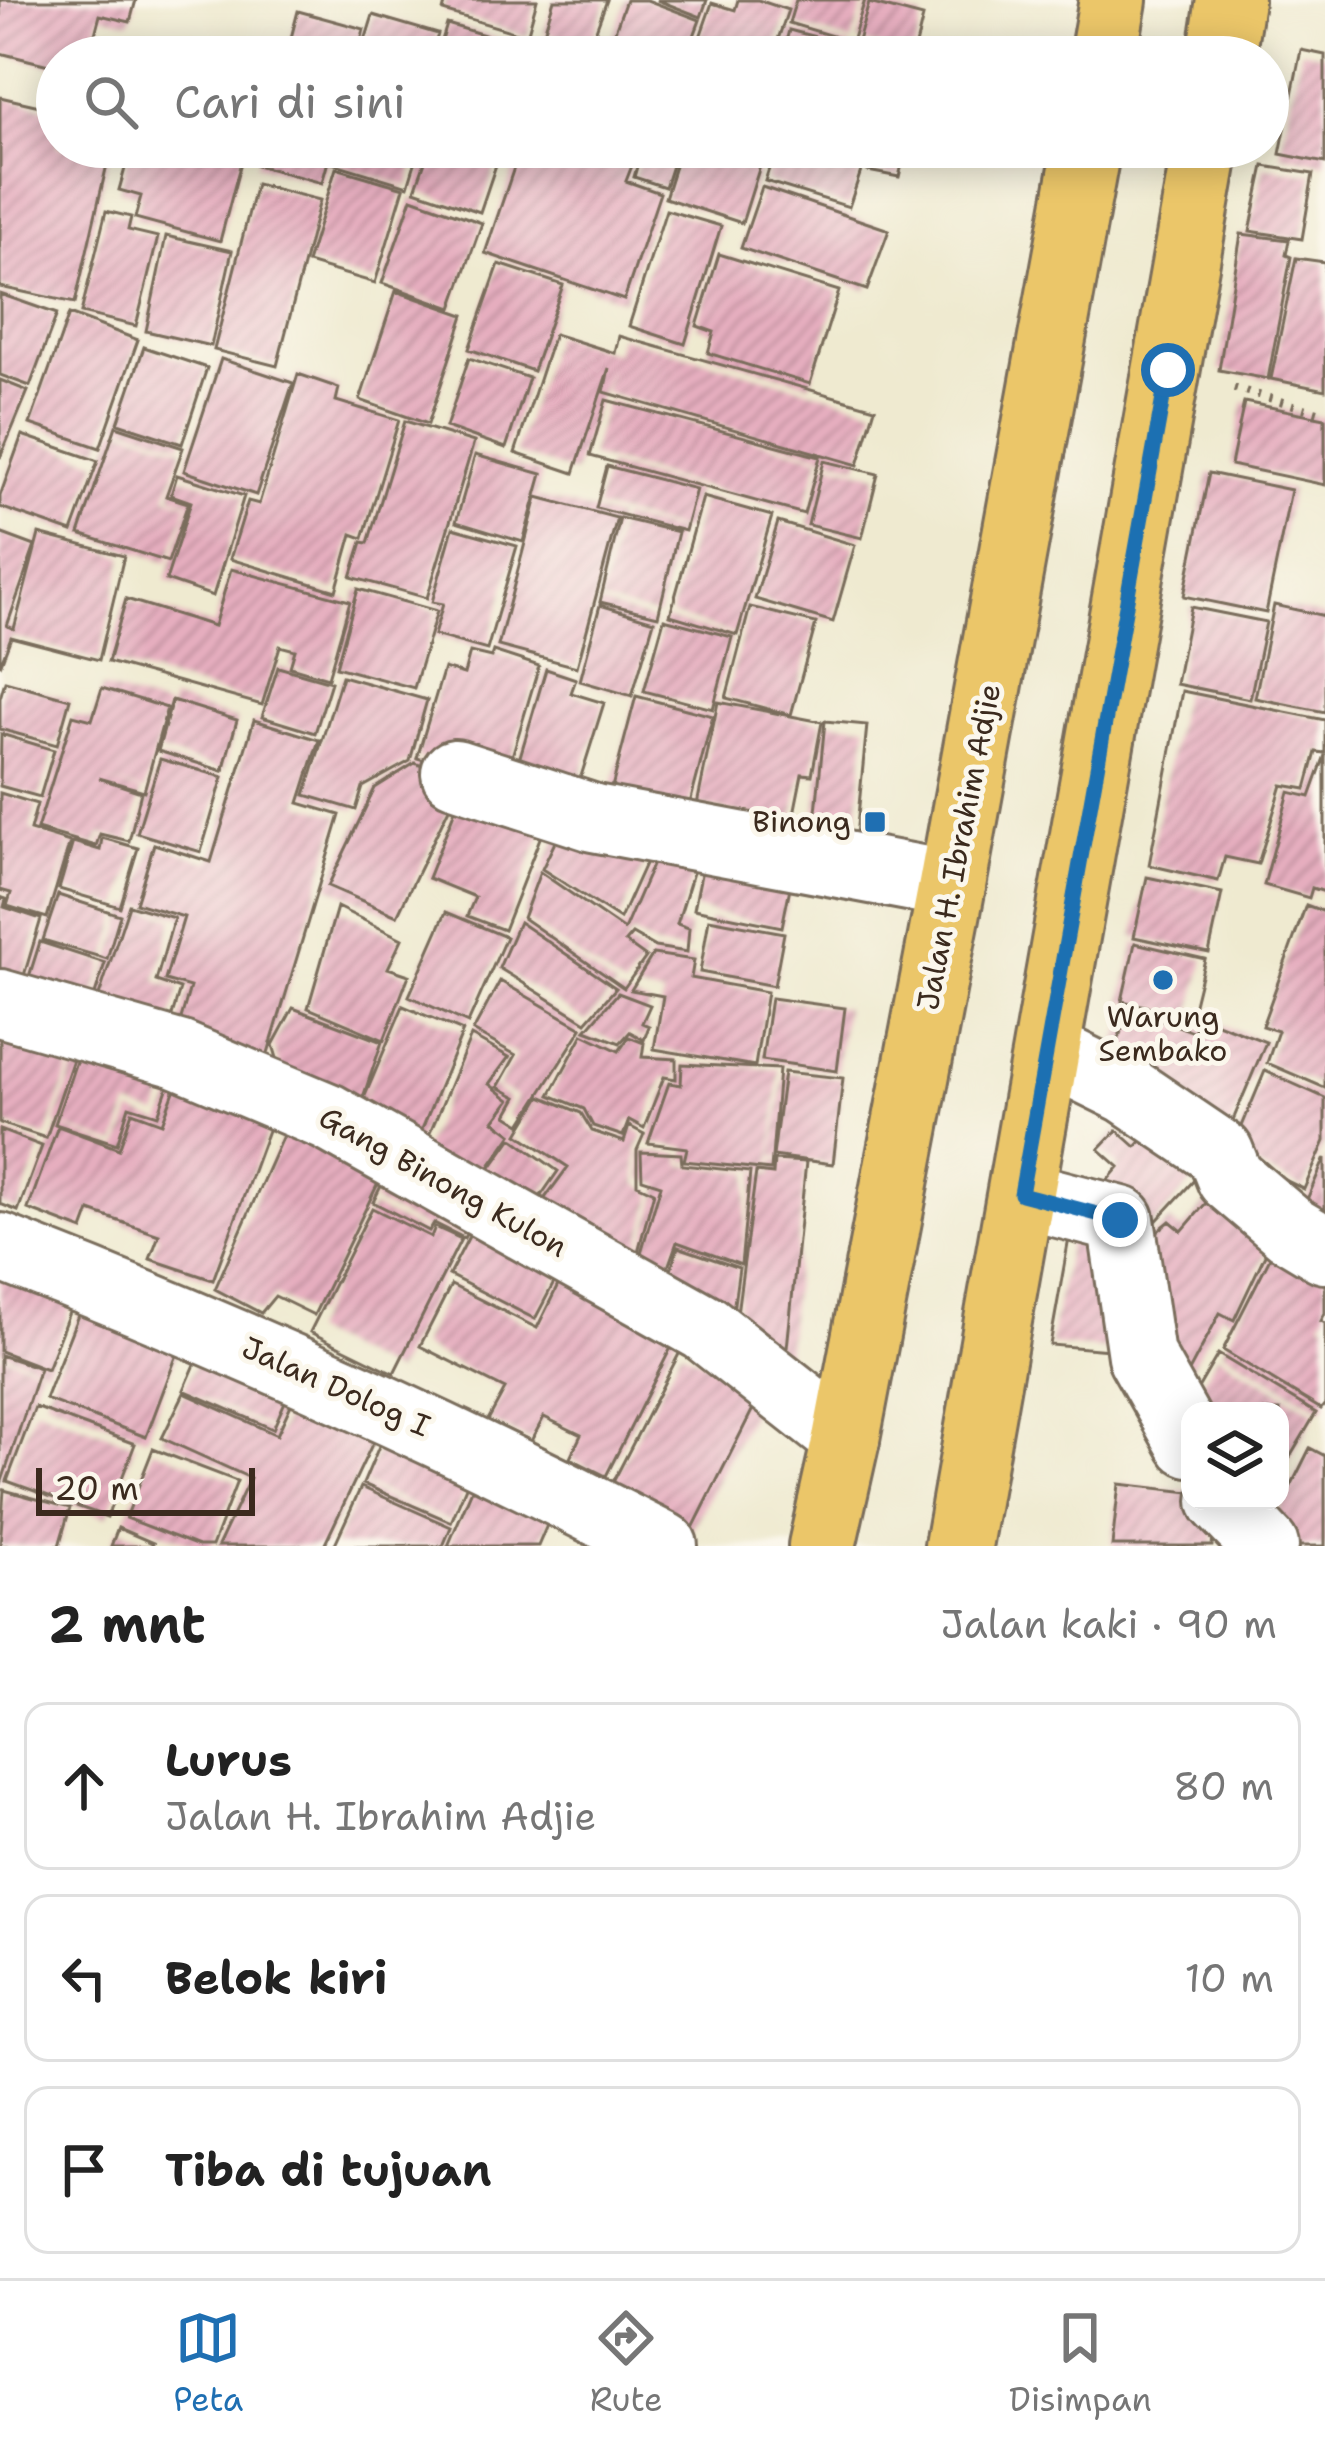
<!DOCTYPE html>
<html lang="id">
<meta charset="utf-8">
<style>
:root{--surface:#fff;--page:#f2f2f2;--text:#222;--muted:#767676;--line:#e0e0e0;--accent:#1f6fb2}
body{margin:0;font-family:"Shantell Sans",sans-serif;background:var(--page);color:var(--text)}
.controls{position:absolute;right:36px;bottom:36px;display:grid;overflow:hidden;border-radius:24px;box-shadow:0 6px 30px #0003}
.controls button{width:108px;height:108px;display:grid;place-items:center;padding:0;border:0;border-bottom:3px solid var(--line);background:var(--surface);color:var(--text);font:60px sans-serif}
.scale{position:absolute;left:36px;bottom:30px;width:219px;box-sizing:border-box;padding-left:12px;border:6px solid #3b2a1e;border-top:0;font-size:33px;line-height:42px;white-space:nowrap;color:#3b2a1e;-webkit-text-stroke:9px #fbf7ec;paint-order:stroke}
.stop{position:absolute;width:36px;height:36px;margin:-27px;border:9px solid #1f6fb2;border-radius:50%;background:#fff}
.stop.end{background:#1f6fb2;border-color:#fff;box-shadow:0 3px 12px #0008}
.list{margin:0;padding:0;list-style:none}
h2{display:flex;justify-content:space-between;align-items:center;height:156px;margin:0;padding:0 48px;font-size:51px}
h2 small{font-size:39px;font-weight:400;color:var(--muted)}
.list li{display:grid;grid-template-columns:78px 1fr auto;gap:36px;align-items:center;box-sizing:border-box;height:168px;margin:0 24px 24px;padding:0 24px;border:3px solid var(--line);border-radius:24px}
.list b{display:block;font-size:45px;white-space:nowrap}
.list p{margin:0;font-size:39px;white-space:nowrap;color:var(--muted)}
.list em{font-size:39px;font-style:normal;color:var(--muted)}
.icon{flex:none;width:66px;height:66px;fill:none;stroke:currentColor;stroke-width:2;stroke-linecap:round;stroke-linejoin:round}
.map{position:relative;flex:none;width:1325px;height:1546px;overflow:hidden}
.search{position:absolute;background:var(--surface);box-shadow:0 6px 30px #0003;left:36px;right:36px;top:36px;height:132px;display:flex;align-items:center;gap:30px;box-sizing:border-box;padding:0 42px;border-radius:66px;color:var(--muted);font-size:45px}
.sheet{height:732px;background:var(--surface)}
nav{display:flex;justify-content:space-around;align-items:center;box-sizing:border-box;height:168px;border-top:3px solid var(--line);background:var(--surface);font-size:33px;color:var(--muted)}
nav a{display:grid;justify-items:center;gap:6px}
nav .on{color:var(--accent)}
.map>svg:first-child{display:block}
.building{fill:url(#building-hatch)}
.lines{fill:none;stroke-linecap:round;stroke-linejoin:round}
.minor-casing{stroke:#7a6d5c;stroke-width:72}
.primary-casing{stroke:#7a6d5c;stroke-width:72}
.path{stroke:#7a6d5c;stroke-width:8;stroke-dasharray:3 9;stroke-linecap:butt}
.minor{stroke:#fff;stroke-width:66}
.primary{stroke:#ebc669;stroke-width:66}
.route{stroke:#1f6fb2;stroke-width:15}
.poi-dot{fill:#1f6fb2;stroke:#fbf7ec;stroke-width:4.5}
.labels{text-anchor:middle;stroke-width:10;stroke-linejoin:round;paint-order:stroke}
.poi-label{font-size:30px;fill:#3b2a1e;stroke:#fbf7ec;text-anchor:end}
.street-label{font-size:30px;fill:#3b2a1e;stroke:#fbf7ec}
</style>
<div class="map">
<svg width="1325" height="1546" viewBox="0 0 1325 1546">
<defs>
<pattern id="building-hatch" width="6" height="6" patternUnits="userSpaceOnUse" patternTransform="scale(3)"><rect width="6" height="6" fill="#e6aebf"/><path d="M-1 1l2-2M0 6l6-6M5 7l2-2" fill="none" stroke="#bc8e9b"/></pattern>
</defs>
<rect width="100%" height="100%" fill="#fbf7ec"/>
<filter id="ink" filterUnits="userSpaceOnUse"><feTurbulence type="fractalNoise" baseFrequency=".00833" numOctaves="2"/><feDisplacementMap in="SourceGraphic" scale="24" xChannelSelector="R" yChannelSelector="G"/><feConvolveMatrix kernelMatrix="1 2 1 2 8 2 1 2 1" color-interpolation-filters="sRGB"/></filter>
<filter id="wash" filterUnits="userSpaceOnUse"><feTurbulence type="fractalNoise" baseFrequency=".004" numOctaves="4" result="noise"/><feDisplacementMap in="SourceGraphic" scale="48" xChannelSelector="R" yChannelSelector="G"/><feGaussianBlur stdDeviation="2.7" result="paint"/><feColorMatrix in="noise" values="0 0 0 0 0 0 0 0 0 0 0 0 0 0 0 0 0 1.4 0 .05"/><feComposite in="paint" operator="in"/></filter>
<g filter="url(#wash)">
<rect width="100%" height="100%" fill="#efead0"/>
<g id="blocks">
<path class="building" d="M 0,0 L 136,0 L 130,22 L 100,15 L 89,57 L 57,57 L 57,67 L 0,53 Z
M 446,0 L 537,0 L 527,36 L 443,11 Z
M 554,0 L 607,0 L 590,46 L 544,32 Z
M 626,0 L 647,0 L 700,20 L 686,57 L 650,57 L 611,42 Z
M 657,0 L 707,0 L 701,17 Z
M 738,0 L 758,0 L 788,10 L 772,57 L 693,57 L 712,3 L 735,10 Z
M 796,0 L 865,0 L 852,42 L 789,23 Z
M 869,3 L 923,17 L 913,57 L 858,41 Z
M 298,11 L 364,29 L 357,57 L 286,57 Z
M 373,15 L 438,34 L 431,57 L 360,57 Z
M 447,24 L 522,46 L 519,57 L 437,57 Z
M 789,30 L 850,46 L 847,57 L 782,57 Z
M 544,36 L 603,56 L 603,57 L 537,57 Z
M 1301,50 L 1325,55 L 1325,163 L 1280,154 Z
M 0,97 L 57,110 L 57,147 L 111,147 L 75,303 L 0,287 Z
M 131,147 L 245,147 L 220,241 L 135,218 L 141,196 L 119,190 Z
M 261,147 L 332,147 L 322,183 L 256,165 Z
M 337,147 L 420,147 L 408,186 L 332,163 Z
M 430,147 L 502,147 L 480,212 L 415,190 Z
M 521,147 L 602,147 L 635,158 L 626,181 L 660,193 L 624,300 L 485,253 Z
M 625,147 L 678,147 L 665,187 L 634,177 L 641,153 Z
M 681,147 L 766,147 L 742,223 L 665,198 Z
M 776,147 L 869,147 L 849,207 L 765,181 Z
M 873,147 L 906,147 L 899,177 L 868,171 Z
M 1264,166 L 1313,174 L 1302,239 L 1250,231 Z
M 336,168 L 404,188 L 375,283 L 307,263 Z
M 256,184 L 320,200 L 277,366 L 214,350 Z
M 762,187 L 889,230 L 867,290 L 741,248 Z
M 412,198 L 482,223 L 452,308 L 382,283 Z
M 666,210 L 721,226 L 685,344 L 629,326 Z
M 106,211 L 131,217 L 128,230 L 158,237 L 136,326 L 81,313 Z
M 1241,234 L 1289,240 L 1286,255 L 1291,257 L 1268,379 L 1219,370 Z
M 166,236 L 232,251 L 211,346 L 146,331 Z
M 719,254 L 839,291 L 810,384 L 708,353 L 714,332 L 697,326 Z
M 1296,258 L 1325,262 L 1325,390 L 1271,379 Z
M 499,264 L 563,285 L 533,371 L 469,349 Z
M 396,291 L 464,315 L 428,424 L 360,400 Z
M 0,294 L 57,314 L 30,386 L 0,375 Z
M 69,314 L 138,340 L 100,448 L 30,424 Z
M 554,334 L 615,353 L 619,336 L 875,408 L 858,465 L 604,392 L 609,368 L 574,473 L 515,453 Z
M 144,347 L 207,368 L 182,444 L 118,423 Z
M 469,358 L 529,378 L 506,448 L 446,427 Z
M 221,359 L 293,383 L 256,495 L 184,471 Z
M 298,374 L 339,388 L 336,401 L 399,420 L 363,538 L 352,534 L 336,591 L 230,559 L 248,501 L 259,504 Z
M 0,380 L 28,391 L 0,458 Z
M 606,400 L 820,457 L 804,514 L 590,456 Z
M 1244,402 L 1325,418 L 1325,485 L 1231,465 Z
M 405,421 L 474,442 L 427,598 L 351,577 L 362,542 L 368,543 Z
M 116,426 L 183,448 L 166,496 L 188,503 L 168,562 L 79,534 Z
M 22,435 L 98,461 L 72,532 L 0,507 L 0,496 Z
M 475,455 L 542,474 L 523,542 L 456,522 Z
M 824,461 L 878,474 L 862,538 L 808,525 Z
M 607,466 L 696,489 L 685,531 L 596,508 Z
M 1209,473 L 1291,490 L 1266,613 L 1184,596 Z
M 177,475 L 244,496 L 213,596 L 166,580 L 191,502 L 171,495 Z
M 537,497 L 617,518 L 577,667 L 498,646 Z
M 703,497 L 772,516 L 737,635 L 670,615 Z
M 620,518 L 678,532 L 658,616 L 600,602 Z
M 778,522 L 855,545 L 833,622 L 755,599 Z
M 453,528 L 517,546 L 487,650 L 434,635 L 443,604 L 432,602 Z
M 0,533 L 35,546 L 7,626 L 14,629 L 39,534 L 124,556 L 99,660 L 11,637 L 0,666 Z
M 231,569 L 350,601 L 328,678 L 290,667 L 295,650 L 280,646 L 262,705 L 108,662 L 126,599 L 214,626 Z
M 358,589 L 437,611 L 414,688 L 336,667 Z
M 600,605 L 654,621 L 632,696 L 580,681 Z
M 1274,605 L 1325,616 L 1325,712 L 1255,698 Z
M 750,607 L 816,623 L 791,715 L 726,698 Z
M 1191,607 L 1266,622 L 1250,699 L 1176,684 Z
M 664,619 L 732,637 L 713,709 L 644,691 Z
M 493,651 L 539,666 L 504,783 L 417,758 L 444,668 L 464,674 L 470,652 L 491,657 Z
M 278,667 L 331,682 L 315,733 L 262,717 Z
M 546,669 L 576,679 L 571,693 L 604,703 L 572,805 L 511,787 Z
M 342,676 L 427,700 L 410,761 L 363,787 L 356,810 L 305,795 Z
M 5,681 L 70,699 L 57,745 L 0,729 L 0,698 Z
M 102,688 L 167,708 L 144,791 L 99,778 L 141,792 L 129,841 L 100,834 L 96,846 L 37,829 L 73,715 L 92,720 Z
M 1182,691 L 1325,720 L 1325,753 L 1316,752 L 1306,789 L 1282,785 L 1258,864 L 1225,857 L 1218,881 L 1149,865 Z
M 636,696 L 713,716 L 688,811 L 611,791 Z
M 172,700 L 237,720 L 223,771 L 158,751 Z
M 718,702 L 822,722 L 812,775 L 802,774 L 792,824 L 697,805 Z
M 254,720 L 319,740 L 299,803 L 340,815 L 265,1063 L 176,1036 L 190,987 L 165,980 L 184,917 L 136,903 L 154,844 L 211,862 Z
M 825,721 L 867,725 L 856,836 L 814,832 Z
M 1,734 L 54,750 L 40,797 L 0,786 Z
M 1325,755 L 1325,892 L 1312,888 L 1309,898 L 1264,885 L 1289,792 L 1310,797 Z
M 160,759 L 223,777 L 201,852 L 137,833 Z
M 415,763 L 461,783 L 397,916 L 328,886 L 375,788 Z
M 464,787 L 547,820 L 504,930 L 467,916 L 475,897 L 428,878 Z
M 0,793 L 37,804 L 30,830 L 70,842 L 47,918 L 7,906 L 11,893 L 0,890 Z
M 568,815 L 654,844 L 620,919 L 542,869 Z
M 102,838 L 138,848 L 120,907 L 59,889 L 73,842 L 100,850 Z
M 664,838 L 700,850 L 677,924 L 689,928 L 687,952 L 655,947 L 632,934 L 625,942 L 646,957 L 624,988 L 523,918 L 540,872 L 624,930 Z
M 707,845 L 795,863 L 782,927 L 694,909 Z
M 1147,877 L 1222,893 L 1209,953 L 1134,937 Z
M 58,895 L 120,915 L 107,959 L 43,940 Z
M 0,897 L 6,899 L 4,907 L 41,919 L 17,999 L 0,994 Z
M 129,905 L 174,918 L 156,981 L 180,989 L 162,1048 L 90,1023 Z
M 1306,905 L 1325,912 L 1325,1088 L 1267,1063 L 1278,1031 L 1262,1026 Z
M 337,907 L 402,939 L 388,968 L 409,975 L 384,1040 L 308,1008 Z
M 446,912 L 506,937 L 468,1023 L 409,996 Z
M 709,919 L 784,933 L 774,986 L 700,972 Z
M 519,922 L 616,988 L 586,1022 L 499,968 Z
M 40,942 L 105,963 L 86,1023 L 21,1002 Z
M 1135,943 L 1205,959 L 1191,1016 L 1122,1001 Z
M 653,954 L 694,960 L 691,978 L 767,992 L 755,1066 L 654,1049 L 663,996 L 631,990 Z
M 500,981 L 582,1028 L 521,1124 L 507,1115 L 517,1097 L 498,1087 L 516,1055 L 473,1031 Z
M 618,993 L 650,1005 L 642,1023 L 649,1026 L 644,1040 L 630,1032 L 620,1043 L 586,1030 Z
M 771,998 L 845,1008 L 837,1071 L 762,1060 Z
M 403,1006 L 463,1031 L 412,1153 L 351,1129 Z
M 293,1008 L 382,1042 L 361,1103 L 284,1081 L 273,1045 Z
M 1130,1008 L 1194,1032 L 1199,1016 L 1266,1042 L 1222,1146 L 1106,1071 Z
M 0,1009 L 81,1036 L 46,1138 L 0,1123 Z
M 86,1032 L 176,1063 L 158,1115 L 129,1106 L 117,1144 L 55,1124 Z
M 583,1034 L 619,1051 L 629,1037 L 644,1043 L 642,1057 L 676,1059 L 676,1079 L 664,1077 L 644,1128 L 629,1120 L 623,1136 L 593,1126 L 584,1109 L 550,1095 Z
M 471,1036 L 509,1057 L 489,1084 L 510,1100 L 494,1121 L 512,1134 L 470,1194 L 416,1166 Z
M 682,1064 L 779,1069 L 771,1170 L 684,1161 L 687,1148 L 648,1143 L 669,1083 L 681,1085 Z
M 182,1070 L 278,1103 L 213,1280 L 150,1259 L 159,1235 L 90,1211 L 83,1230 L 28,1209 L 58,1126 L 119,1149 L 132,1112 L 162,1123 Z
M 1265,1071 L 1325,1098 L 1325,1141 L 1304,1189 L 1258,1167 L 1228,1160 Z
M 784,1072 L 843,1078 L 833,1164 L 773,1156 Z
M 541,1096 L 581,1113 L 592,1131 L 624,1142 L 629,1126 L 644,1134 L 637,1150 L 637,1184 L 654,1192 L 631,1278 L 528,1221 L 568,1167 L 518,1134 Z
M 292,1115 L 387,1165 L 314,1315 L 275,1296 L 261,1313 L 215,1289 Z
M 1161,1119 L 1209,1164 L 1149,1229 L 1099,1190 L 1119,1167 L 1099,1149 L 1117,1130 L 1136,1147 Z
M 0,1130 L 42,1146 L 18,1211 L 0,1204 Z
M 512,1138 L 558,1171 L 522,1223 L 475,1190 Z
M 641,1152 L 681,1154 L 682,1165 L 750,1172 L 741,1265 L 677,1242 L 663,1281 L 635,1273 L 661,1185 L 642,1179 Z
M 1325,1158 L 1325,1244 L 1302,1211 Z
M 394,1160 L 481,1205 L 464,1238 L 434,1223 L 429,1231 L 373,1202 Z
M 774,1160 L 806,1162 L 786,1358 L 733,1343 L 756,1172 L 773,1174 Z
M 1206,1203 L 1270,1244 L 1234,1320 L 1220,1313 L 1176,1396 L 1131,1253 L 1170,1221 L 1182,1231 Z
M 372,1208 L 431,1237 L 435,1227 L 461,1239 L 394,1373 L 310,1332 Z
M 481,1213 L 568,1256 L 535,1319 L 449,1275 Z
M 1071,1227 L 1119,1231 L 1134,1352 L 1050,1345 Z
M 1283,1232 L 1325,1254 L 1325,1313 L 1321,1321 L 1325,1323 L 1325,1404 L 1321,1409 L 1223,1350 Z
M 678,1247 L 739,1268 L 730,1332 L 663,1295 Z
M 566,1269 L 682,1326 L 606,1476 L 570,1458 L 581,1435 L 544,1417 L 531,1441 L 488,1420 L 505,1389 L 420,1346 L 451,1285 L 537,1328 Z
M 0,1272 L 73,1302 L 47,1369 L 0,1351 Z
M 86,1295 L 185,1333 L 146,1437 L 45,1399 Z
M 206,1339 L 295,1379 L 273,1429 L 184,1390 Z
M 681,1350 L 762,1391 L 688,1538 L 610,1488 Z
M 1218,1354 L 1316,1413 L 1280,1474 L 1280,1411 L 1193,1411 L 1187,1407 Z
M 0,1355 L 40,1368 L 1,1484 L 0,1484 Z
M 184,1393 L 277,1435 L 295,1396 L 384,1419 L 324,1546 L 218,1546 L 250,1478 L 162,1438 Z
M 35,1407 L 135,1444 L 107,1517 L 7,1481 Z
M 388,1425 L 476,1463 L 451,1522 L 363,1484 Z
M 1310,1448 L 1325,1456 L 1325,1546 L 1289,1546 L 1296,1534 L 1274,1520 Z
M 153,1449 L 237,1481 L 212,1546 L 198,1546 L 126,1518 Z
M 479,1473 L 556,1504 L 538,1546 L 448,1546 Z
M 1119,1484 L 1190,1492 L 1190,1501 L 1217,1501 L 1212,1546 L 1112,1546 Z
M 361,1487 L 451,1527 L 443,1546 L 334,1546 Z
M 4,1490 L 70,1508 L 59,1546 L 0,1546 Z
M 118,1528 L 153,1543 L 151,1546 L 111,1546 Z"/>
</g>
</g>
<g filter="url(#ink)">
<use href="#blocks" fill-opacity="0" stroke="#7a6d5c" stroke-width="3"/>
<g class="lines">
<defs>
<path id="minor" d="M 455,773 L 594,818 L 952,885
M 0,1003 L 178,1054 L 328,1117 L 705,1328 L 846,1439
M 1048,1051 L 1127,1090 L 1220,1153 L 1230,1178 L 1290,1229 L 1325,1250
M 1021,1194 L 1121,1220 L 1141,1356 L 1190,1443
M 0,1247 C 227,1335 448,1434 664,1546
M 1222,1501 L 1265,1546"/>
<path id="primary" d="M 1103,57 L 1113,0
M 1221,57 L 1230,0
M 822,1546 L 846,1439 L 952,885 L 1087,147
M 958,1546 L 1206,147"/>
</defs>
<use href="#minor" class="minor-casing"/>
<use href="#primary" class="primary-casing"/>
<path class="path" d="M 1234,388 L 1325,414"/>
<use href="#minor" class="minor"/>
<use href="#primary" class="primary"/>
</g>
</g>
<g class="lines" filter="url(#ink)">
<path class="route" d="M 1120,1220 L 1021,1194 L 1168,370"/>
</g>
<g class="poi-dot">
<rect x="863" y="810" width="24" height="24" rx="6"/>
<circle cx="1163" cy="980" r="12"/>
</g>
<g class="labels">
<g class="poi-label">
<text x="851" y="832">Binong</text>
<text x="1163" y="1027" text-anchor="middle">Warung<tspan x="1163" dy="34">Sembako</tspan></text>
</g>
<g class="street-label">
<text transform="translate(959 847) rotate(-79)" y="10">Jalan H. Ibrahim Adjie</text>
<text transform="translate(443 1182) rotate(29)" y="10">Gang Binong Kulon</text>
<text transform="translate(336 1387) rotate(24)" y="10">Jalan Dolog I</text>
</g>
</g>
</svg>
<div class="controls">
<button><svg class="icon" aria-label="layers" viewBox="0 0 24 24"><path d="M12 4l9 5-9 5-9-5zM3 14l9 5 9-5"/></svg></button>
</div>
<div class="scale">20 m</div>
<div class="stop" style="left:1168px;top:370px"></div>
<div class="stop end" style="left:1120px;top:1220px"></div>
<div class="search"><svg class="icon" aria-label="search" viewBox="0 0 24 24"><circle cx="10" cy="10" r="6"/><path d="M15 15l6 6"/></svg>Cari di sini</div>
</div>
<section class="sheet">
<h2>2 mnt<small>Jalan kaki · 90 m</small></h2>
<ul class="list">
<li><svg class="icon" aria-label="ahead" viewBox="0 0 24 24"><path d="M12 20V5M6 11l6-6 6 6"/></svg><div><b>Lurus</b><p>Jalan H. Ibrahim Adjie</p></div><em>80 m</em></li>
<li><svg class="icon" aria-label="left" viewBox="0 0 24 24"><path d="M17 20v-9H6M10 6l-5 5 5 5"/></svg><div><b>Belok kiri</b></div><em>10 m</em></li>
<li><svg class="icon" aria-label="arrive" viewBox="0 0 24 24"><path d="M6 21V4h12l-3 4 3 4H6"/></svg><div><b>Tiba di tujuan</b></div></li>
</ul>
</section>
<nav>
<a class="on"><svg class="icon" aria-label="map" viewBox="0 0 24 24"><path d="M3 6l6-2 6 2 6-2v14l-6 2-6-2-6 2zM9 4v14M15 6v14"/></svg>Peta</a>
<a><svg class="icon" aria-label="directions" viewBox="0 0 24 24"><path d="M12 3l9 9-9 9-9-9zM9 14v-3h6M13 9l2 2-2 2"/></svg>Rute</a>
<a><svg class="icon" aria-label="saved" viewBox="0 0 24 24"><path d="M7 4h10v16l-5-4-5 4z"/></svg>Disimpan</a>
</nav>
